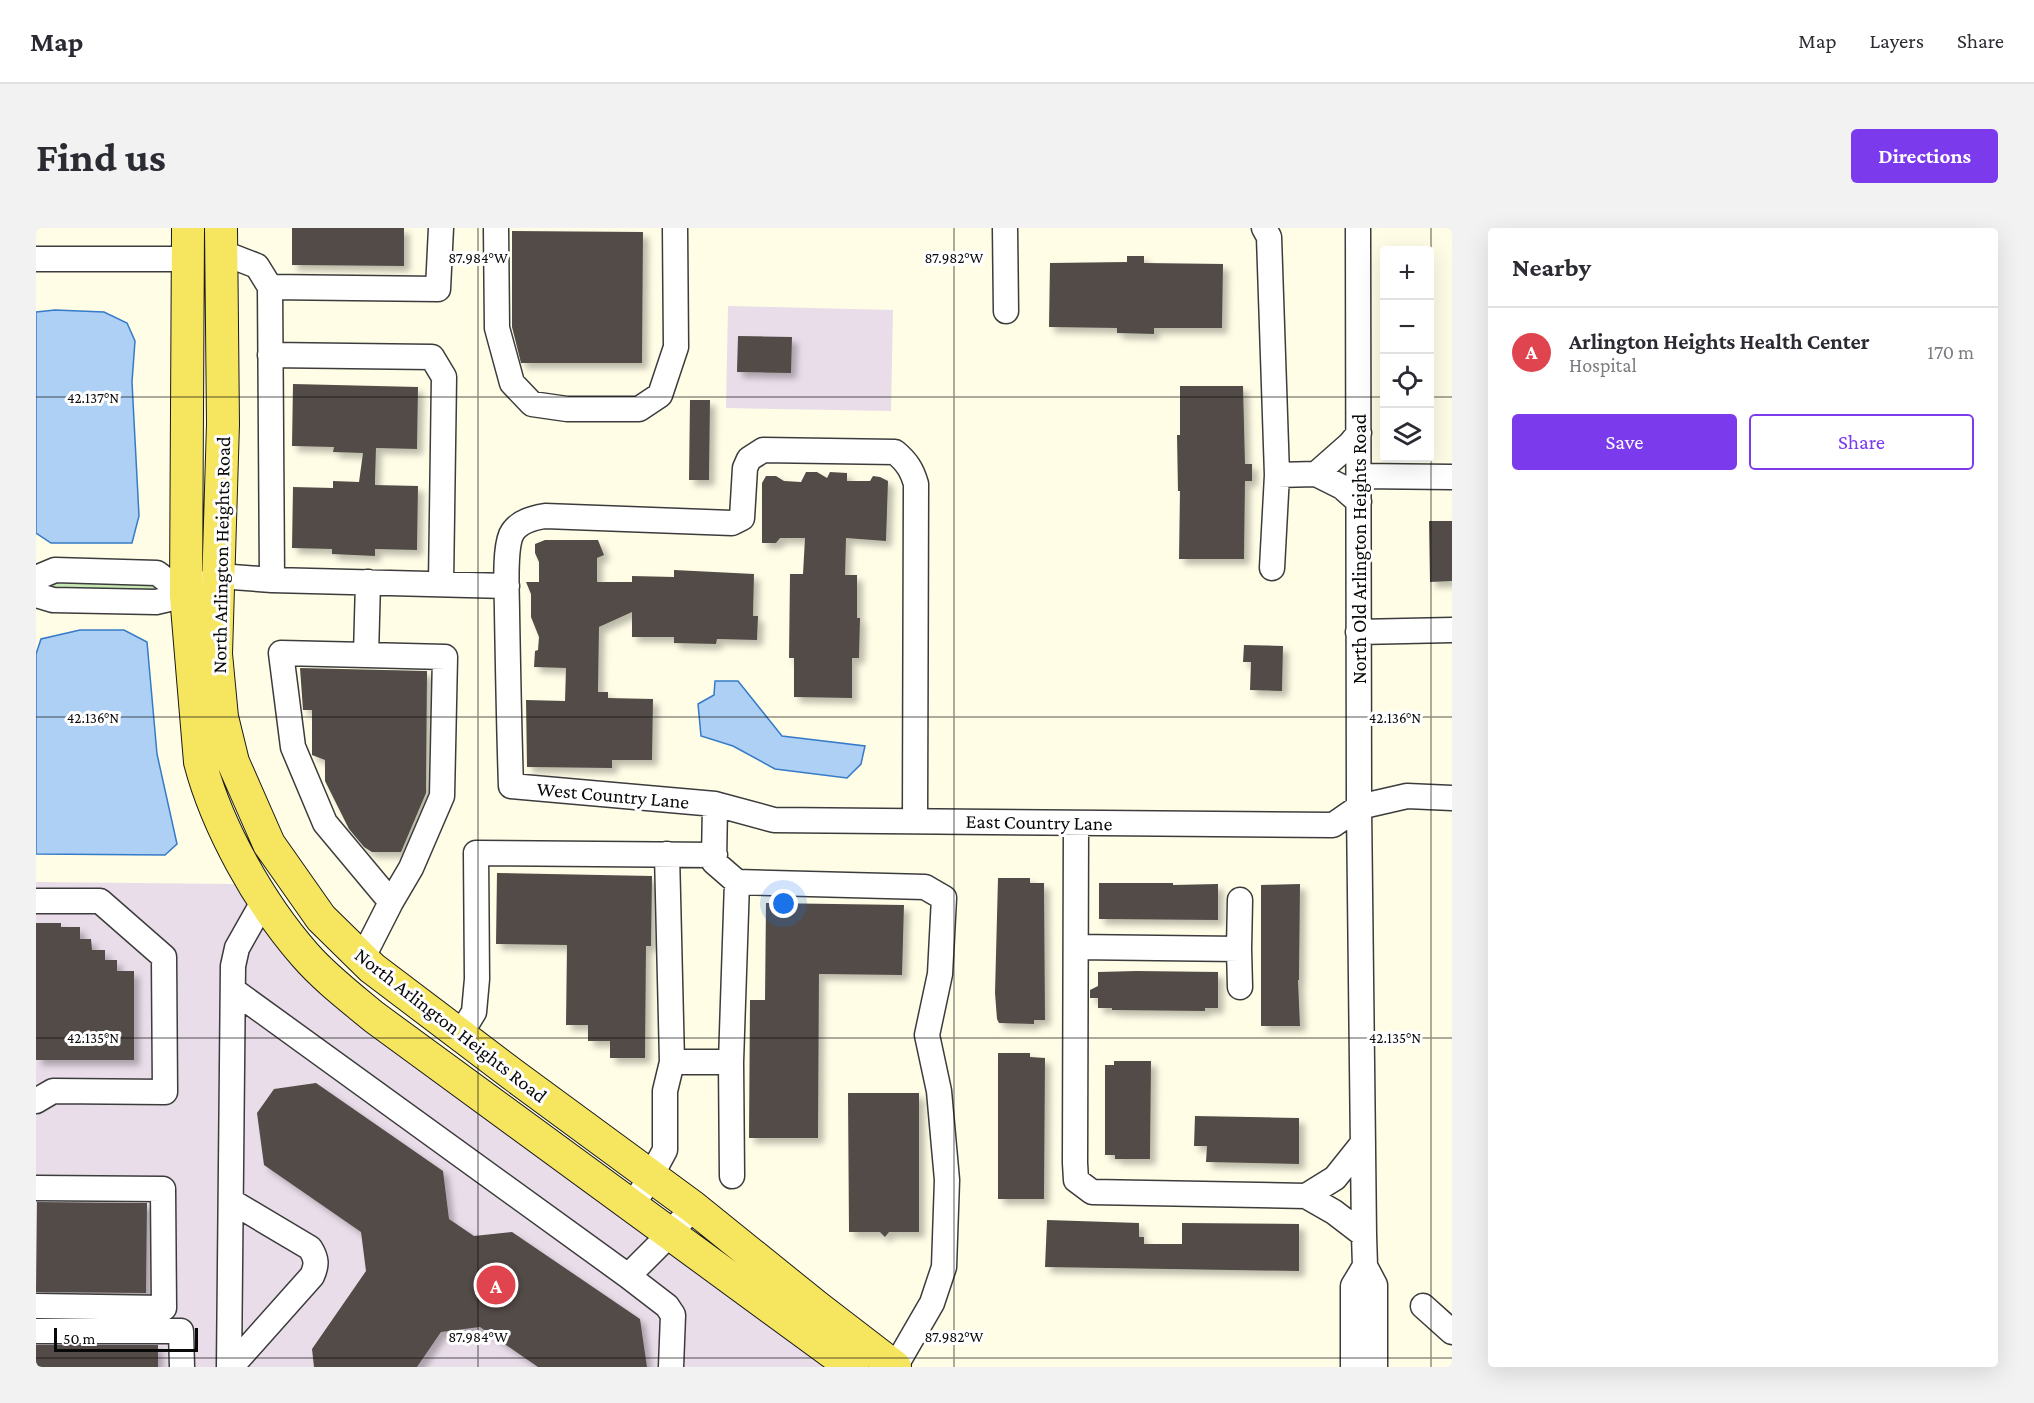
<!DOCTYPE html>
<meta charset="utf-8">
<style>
:root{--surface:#fff;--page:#f2f2f3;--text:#2b2b33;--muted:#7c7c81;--line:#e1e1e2;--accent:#7c3aed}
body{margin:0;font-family:"Crimson Pro",serif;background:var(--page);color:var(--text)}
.controls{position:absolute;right:18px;top:18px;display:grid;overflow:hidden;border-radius:6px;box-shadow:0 6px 24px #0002}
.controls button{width:54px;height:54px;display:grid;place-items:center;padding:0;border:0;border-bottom:2px solid var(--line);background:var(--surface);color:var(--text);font:30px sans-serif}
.scale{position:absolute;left:18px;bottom:15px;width:144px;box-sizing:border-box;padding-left:6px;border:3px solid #090909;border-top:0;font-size:16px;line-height:21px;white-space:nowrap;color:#090909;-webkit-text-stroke:4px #fff;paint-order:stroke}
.you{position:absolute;left:748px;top:676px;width:21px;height:21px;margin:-15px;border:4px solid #fff;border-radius:50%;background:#1a73e8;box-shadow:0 0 0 9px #1a73e833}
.badge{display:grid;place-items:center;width:39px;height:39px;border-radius:50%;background:var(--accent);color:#fff;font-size:20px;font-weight:700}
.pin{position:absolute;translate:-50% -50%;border:3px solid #fff;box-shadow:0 2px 6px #0006}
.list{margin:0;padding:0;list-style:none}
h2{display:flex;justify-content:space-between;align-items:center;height:78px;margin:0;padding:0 24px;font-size:26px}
h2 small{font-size:20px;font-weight:400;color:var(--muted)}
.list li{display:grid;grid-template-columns:39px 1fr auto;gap:18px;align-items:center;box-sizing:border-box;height:90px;padding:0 24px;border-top:2px solid var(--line)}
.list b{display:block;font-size:22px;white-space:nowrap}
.list p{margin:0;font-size:20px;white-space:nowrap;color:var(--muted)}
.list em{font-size:20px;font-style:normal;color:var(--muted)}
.actions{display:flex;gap:12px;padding:18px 24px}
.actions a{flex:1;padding:14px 0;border:2px solid var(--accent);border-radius:6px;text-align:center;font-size:21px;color:var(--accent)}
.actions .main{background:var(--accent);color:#fff}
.icon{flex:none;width:33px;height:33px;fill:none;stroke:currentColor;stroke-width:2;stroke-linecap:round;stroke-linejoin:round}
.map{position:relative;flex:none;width:1416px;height:1139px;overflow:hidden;border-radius:6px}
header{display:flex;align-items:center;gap:36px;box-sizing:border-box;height:84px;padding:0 30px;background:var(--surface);border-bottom:2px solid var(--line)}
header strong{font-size:28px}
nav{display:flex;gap:33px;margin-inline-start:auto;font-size:21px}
.intro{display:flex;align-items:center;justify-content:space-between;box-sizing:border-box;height:144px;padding:0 36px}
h1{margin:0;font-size:42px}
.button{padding:15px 27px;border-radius:6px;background:var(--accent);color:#fff;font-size:21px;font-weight:700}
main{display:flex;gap:36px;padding:0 36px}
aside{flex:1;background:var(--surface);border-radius:6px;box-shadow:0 6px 24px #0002}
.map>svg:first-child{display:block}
.industrial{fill:#e9dde9}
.green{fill:#c7e7b2}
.water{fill:#add0f4;stroke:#357bc9;stroke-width:1.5}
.building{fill:#524c46;filter:url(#shadow)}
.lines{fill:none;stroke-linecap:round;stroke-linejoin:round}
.minor-casing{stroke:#3c3c3c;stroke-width:27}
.major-casing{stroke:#1a1a1a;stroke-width:34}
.minor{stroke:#fff;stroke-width:24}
.major{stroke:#f6e55f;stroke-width:32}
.ticks{fill:none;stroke:#090909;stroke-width:1.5;stroke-opacity:0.45}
.labels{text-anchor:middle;stroke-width:6;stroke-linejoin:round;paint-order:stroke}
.street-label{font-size:20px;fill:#090909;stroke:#fff}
.ticks-label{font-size:15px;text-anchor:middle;fill:#090909;stroke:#fff;stroke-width:6;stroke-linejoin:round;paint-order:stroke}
</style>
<header>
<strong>Map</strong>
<nav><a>Map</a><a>Layers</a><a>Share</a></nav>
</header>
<div class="intro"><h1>Find us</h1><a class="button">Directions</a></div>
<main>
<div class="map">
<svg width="1416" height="1139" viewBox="0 0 1416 1139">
<defs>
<filter id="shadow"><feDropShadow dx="5.5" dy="5.5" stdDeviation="3" flood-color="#0004"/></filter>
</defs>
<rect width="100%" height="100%" fill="#fffde6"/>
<path class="industrial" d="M 692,78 L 857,82 L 855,183 L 690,180 Z
M 0,654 L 199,656 L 722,1084 L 793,1139 L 0,1139 Z"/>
<path class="green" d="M 12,354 L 116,354 L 121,360 L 118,363 L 12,363 L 9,356 Z"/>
<path class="water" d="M 19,82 L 68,84 L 91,95 L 99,113 L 96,154 L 103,288 L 96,315 L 15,315 L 0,305 L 0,84 Z
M 44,402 L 88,402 L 111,414 L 121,526 L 141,616 L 129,627 L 0,626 L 0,426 L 5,411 Z
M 679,453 L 702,453 L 746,508 L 829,518 L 825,536 L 811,550 L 739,541 L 697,518 L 665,508 L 662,476 L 678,467 Z"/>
<path class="building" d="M 256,0 L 368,0 L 368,38 L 256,37 Z
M 476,3 L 607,4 L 606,135 L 485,135 L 476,99 Z
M 1091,28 L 1108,28 L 1108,35 L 1187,36 L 1186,100 L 1118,100 L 1118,106 L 1081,105 L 1081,100 L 1013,99 L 1014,35 L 1091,34 Z
M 702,108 L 756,109 L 755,145 L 701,144 Z
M 257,156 L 382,159 L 381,221 L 340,220 L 339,253 L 339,257 L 382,258 L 381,322 L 339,321 L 339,328 L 296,326 L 296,321 L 256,320 L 257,259 L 297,260 L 297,253 L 323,254 L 327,225 L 297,224 L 298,219 L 256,218 Z
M 1144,158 L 1207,158 L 1209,236 L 1216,236 L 1216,253 L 1209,253 L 1208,331 L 1143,331 L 1144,263 L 1142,263 L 1141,207 L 1144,207 Z
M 654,172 L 674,172 L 673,252 L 653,252 Z
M 770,244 L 781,244 L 791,250 L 794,244 L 811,245 L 811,253 L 834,253 L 837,248 L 844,249 L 852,253 L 850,313 L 810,310 L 809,347 L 821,347 L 821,390 L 824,390 L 823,430 L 816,430 L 816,470 L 758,469 L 758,430 L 753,430 L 754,346 L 767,346 L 769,310 L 744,310 L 740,315 L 726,315 L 726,255 L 730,248 L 740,248 L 748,253 L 765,254 Z
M 1393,293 L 1416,293 L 1416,353 L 1394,354 Z
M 509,312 L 562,312 L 568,327 L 561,330 L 561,354 L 596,354 L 596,348 L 638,349 L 638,342 L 718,346 L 717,388 L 722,388 L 721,412 L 681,411 L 680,416 L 638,415 L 638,409 L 596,409 L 596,384 L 563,399 L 562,464 L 572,464 L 572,470 L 617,471 L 616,532 L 576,532 L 576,540 L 491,539 L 490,472 L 529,473 L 530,440 L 498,439 L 499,423 L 502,422 L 503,409 L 495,389 L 495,366 L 490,354 L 503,354 L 503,334 L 499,325 L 499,316 Z
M 1208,417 L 1247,418 L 1246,463 L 1214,462 L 1215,434 L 1207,434 Z
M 264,440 L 391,443 L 390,565 L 365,624 L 336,624 L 328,619 L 313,601 L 289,553 L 289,532 L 276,527 L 276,482 L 267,482 Z
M 461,645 L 616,648 L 615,718 L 610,718 L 609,830 L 574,830 L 574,813 L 552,813 L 552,797 L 530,797 L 531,717 L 460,716 Z
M 962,650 L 994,650 L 994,655 L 1008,655 L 1009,792 L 998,792 L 998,796 L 963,795 L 961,791 L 959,765 Z
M 1063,655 L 1137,655 L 1137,657 L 1182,656 L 1182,692 L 1063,691 Z
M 1264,656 L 1263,752 L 1262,752 L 1264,798 L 1225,798 L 1225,657 Z
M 730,675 L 868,677 L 866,747 L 783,746 L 782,910 L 713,910 L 714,772 L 729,772 Z
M 0,695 L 25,695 L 25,699 L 44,699 L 44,711 L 55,711 L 56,722 L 69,722 L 69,732 L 81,732 L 81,743 L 98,743 L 98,832 L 0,832 Z
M 1101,743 L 1182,744 L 1182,780 L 1169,780 L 1169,783 L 1076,782 L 1076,780 L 1062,780 L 1062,770 L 1054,770 L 1054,762 L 1062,758 L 1062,744 Z
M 962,825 L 994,825 L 994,829 L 1009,830 L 1008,971 L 962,971 Z
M 1078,833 L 1115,833 L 1114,931 L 1079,931 L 1079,927 L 1069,927 L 1069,837 L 1078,837 Z
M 280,855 L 407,943 L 413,991 L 438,1008 L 476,1004 L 604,1091 L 611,1139 L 502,1139 L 444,1099 L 405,1104 L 381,1139 L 278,1139 L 276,1121 L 330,1043 L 325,1004 L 228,937 L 221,885 L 238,861 Z
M 812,865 L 883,865 L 883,1004 L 853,1004 L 849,1009 L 844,1004 L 813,1004 Z
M 1159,888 L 1263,890 L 1263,936 L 1170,934 L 1171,918 L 1158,918 Z
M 1,974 L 111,975 L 110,1065 L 0,1064 Z
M 1011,992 L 1103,995 L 1103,1009 L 1108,1009 L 1108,1016 L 1146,1016 L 1146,995 L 1263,996 L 1263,1043 L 1009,1039 Z
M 0,1117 L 122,1117 L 122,1139 L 0,1139 Z"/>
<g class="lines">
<defs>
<path id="minor" d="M 460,0 L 461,100 L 476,155 L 496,176 L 531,181 L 603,181 L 624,167 L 640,119 L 639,0
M 969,0 L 970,83
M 1228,0 L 1233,9 L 1241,247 L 1236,340
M 1322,0 L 1323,579 L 1328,1007 L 1329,1038 L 1339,1057 L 1339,1139
M 185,24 L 221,38 L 234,59 L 402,61 L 405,0
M 0,31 L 152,31
M 234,59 L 236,352
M 234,127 L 396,129 L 408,149 L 405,356
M 1280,246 L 1314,216 L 1323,205
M 1241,247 L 1280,246 L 1306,259 L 1323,274
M 1323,248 L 1416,249
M 0,350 L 19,342 L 121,345 L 150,367 L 120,374 L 17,372 L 0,367
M 167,357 L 183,348 L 236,352 L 471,358
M 1322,404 L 1416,402
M 330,427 L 245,425 L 257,519 L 289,595 L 355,674
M 679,576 L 678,634 L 701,654 L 889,659 L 908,670 L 904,746 L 891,807 L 903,863 L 911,952 L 908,1039 L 896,1075 L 859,1139
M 879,593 L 880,256 C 876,242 871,234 859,224 L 727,222 L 713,231 L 709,240 L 706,290 L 696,295 L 509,288 C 496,290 481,294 475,307 C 468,324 471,365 471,384 C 472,442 473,500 475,558 L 679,576 L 738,592 L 1297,597 L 1323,579 L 1371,568 L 1416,570
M 1040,595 L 1039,935 L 1040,952 L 1056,964 L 1270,968 L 1298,984 L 1328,1007
M 631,626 L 636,834
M 0,673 L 64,673 L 128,729 L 129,864 L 17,863 L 0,873
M 1040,719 L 1203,721 L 1204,672
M 1203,721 L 1204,759
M 326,731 L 355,674 L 375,640 L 406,568 L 409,429 L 330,427 L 332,354
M 197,762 L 592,1048
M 424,807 L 438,784 L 441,751 L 440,625 L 679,627
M 695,834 L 701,654
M 0,960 L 127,961 L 128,1080 L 0,1078
M 1270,968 L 1299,950 L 1327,915
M 597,977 L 615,948 L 629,922 L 629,863 L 636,834 L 695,834 L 696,948
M 1387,1078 L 1416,1104
M 0,1103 L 145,1103 L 146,1139
M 193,1139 L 197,738 L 201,720 L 227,674
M 195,1139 L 276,1048 C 281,1037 281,1031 274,1020 L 195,973
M 635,1139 L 637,1087 L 631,1078 L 592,1048 L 635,1005 L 657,979
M 1317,1139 L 1317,1058 L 1329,1038"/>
<path id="major" d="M 152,0 L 150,367 L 164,534 C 181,599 224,676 269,727 C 289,750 314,769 338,789 L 816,1139
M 185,0 L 187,196 L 180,426 L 186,489 L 197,534 L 233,616 L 285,690 L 336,740 L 476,846 L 657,979 L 781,1079 L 859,1139"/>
</defs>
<use href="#minor" class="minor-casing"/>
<use href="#major" class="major-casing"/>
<use href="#minor" class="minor"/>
<use href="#major" class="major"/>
</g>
<path class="ticks" d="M 442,0 L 442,1139M 918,0 L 918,1139M 1395,0 L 1395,1139M 0,169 L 1348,169M 1394,169 L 1416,169M 0,489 L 1416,489M 0,810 L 1416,810M 0,1130 L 1416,1130"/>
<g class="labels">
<g class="street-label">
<text transform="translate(1323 321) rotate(-90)" y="7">North Old Arlington Heights Road</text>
<text transform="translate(185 327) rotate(-89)" y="7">North Arlington Heights Road</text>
<text transform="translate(577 567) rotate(5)" y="7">West Country Lane</text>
<text transform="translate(1003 594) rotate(1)" y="7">East Country Lane</text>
<text transform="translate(415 797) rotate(38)" y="7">North Arlington Heights Road</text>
</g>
</g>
<g class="ticks-label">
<text x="442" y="35">87.984°W</text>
<text x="918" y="35">87.982°W</text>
<text x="57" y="175">42.137°N</text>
<text x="57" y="495">42.136°N</text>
<text x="1359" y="495">42.136°N</text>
<text x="57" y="815">42.135°N</text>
<text x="1359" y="815">42.135°N</text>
<text x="442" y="1114">87.984°W</text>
<text x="918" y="1114">87.982°W</text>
</g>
</svg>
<div class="controls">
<button>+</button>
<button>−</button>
<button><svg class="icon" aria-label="locate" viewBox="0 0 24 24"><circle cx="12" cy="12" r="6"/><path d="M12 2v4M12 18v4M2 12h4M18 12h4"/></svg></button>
<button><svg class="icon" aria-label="layers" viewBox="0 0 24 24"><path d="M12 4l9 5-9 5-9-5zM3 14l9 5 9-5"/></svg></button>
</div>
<div class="scale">50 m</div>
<div class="you"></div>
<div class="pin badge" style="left:460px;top:1057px;background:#e0444e">A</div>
</div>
<aside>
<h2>Nearby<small></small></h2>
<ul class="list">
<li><span class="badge" style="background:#e0444e">A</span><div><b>Arlington Heights Health Center</b><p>Hospital</p></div><em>170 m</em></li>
</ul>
<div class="actions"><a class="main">Save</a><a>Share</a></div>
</aside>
</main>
